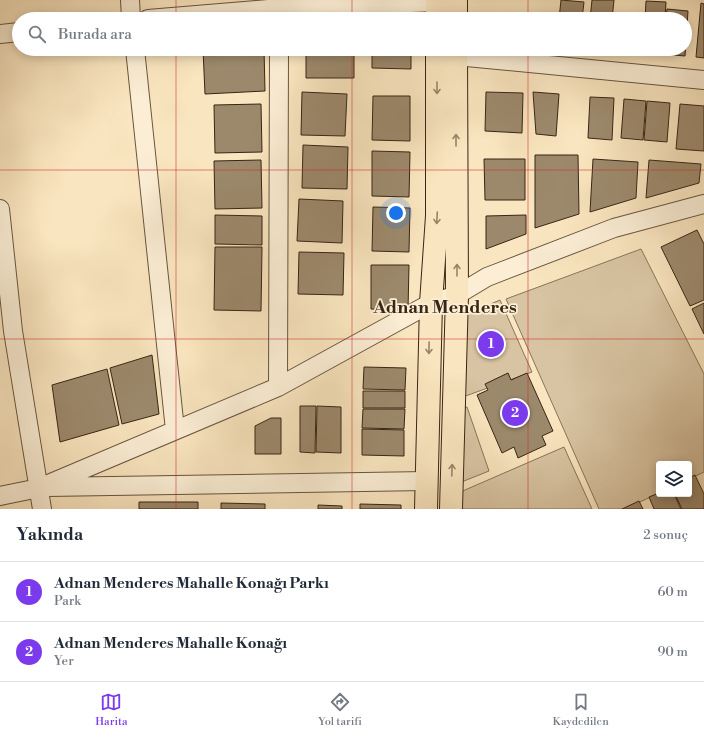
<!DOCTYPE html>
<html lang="tr">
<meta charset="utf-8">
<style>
:root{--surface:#fff;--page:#f2f2f3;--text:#1f2937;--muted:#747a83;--line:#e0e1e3;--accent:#7c3aed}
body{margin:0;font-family:"Libre Bodoni",serif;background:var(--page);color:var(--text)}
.controls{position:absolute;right:12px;bottom:12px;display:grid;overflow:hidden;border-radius:4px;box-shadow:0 2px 10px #0003}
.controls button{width:36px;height:36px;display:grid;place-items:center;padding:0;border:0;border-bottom:1px solid var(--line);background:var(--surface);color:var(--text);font:20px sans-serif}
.you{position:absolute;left:396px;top:213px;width:14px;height:14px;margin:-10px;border:3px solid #fff;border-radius:50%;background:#1a73e8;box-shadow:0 0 0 6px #1a73e833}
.badge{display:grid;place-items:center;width:26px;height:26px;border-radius:50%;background:var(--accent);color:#fff;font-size:13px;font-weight:700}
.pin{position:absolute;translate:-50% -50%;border:2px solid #fff;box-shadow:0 1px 4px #0006}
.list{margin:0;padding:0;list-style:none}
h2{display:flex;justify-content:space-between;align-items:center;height:52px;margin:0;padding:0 16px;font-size:17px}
h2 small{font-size:13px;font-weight:400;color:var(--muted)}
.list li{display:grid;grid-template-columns:26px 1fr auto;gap:12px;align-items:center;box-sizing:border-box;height:60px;padding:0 16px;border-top:1px solid var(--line)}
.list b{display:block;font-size:15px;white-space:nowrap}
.list p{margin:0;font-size:13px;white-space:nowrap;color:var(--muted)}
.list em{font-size:13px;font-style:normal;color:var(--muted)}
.icon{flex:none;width:22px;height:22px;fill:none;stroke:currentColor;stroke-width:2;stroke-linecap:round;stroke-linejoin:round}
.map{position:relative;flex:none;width:704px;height:509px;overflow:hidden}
.search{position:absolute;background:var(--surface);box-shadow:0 2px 10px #0003;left:12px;right:12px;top:12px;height:44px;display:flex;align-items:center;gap:10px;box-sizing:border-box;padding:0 14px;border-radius:22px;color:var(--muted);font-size:15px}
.sheet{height:172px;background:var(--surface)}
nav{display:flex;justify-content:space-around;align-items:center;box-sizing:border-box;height:56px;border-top:1px solid var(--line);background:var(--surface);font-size:11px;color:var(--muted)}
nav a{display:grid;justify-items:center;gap:2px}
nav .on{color:var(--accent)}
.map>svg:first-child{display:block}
.green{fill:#d8c4a2;stroke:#88745a}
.building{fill:#9c896c;stroke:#382513}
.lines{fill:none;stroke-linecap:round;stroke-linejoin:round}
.minor-casing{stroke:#68553e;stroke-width:20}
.major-casing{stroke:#382513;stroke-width:24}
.minor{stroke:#fbeed5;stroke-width:18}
.major{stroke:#f9e5bf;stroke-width:22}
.oneway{stroke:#988569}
.grid{fill:none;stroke:#d62828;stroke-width:1;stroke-opacity:0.55}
.labels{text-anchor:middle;stroke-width:3.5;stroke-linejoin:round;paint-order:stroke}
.district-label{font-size:18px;font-weight:bold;fill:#382513;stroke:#fbeed5}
</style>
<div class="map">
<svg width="704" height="509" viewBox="0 0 704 509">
<rect width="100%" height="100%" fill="#f9e5bf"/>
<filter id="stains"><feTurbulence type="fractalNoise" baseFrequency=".005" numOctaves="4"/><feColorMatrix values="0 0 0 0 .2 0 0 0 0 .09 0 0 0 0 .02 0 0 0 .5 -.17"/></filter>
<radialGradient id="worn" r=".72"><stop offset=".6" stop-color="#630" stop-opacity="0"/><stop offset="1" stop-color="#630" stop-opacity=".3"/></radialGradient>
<path class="green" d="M 641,249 L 704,374 L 704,472 L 689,479 L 689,464 L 659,464 L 659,493 L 625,509 L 599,509 L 506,299 Z
M 500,300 L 532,372 L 460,398 L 465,315 Z
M 467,407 L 489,471 L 459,483 L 461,409 Z
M 564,447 L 592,509 L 458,509 L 458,493 Z"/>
<path class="building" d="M 561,0 L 584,2 L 582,19 L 559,19 Z
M 592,0 L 614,0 L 612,19 L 590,19 Z
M 646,1 L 666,2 L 665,19 L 645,19 Z
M 701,3 L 704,4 L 704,58 L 696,57 Z
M 667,9 L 688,11 L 685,56 L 663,54 L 664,49 L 685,49 L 685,19 L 666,19 Z
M 203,49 L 264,49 L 265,91 L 205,94 Z
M 306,49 L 354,49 L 354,78 L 306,78 Z
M 372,49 L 411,49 L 411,69 L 372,68 Z
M 586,49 L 609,49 L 609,52 Z
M 642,49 L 662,49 L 662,54 L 642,52 Z
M 302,92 L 347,94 L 345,136 L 301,135 Z
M 486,92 L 523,93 L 522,133 L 485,131 Z
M 533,92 L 559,94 L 556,136 L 536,134 Z
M 373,96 L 410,96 L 410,141 L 372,140 Z
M 590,97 L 614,98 L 612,140 L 588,138 Z
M 624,99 L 646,101 L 643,140 L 621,138 Z
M 647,101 L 670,103 L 667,142 L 644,140 Z
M 261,104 L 262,152 L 215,153 L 214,105 Z
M 680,104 L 704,106 L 704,151 L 676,149 Z
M 303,145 L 348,147 L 347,189 L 302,188 Z
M 372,151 L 410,152 L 409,197 L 372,196 Z
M 535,155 L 578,155 L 579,214 L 535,228 Z
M 484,159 L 525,159 L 525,200 L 485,200 Z
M 593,159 L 638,162 L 636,198 L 590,212 Z
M 261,160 L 262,208 L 215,209 L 214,161 Z
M 649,160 L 701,164 L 699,183 L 646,198 Z
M 299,199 L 343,201 L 342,243 L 297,241 Z
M 373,207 L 410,208 L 409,252 L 372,251 Z
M 215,215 L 262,216 L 262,245 L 215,244 Z
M 526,215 L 526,234 L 486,249 L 486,216 Z
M 697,230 L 704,244 L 704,300 L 690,306 L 661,247 Z
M 215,247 L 262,247 L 261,311 L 214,310 Z
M 299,252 L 344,253 L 343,295 L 298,294 Z
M 371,265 L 409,265 L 408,310 L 371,309 Z
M 704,303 L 704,334 L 692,309 Z
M 152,355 L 159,414 L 122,424 L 110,368 Z
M 364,367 L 406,368 L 405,390 L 363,389 Z
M 107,369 L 119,425 L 60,442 L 52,385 Z
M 508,373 L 511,380 L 527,373 L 553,431 L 542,436 L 546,445 L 518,458 L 514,447 L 502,453 L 477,395 L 488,390 L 485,384 Z
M 363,391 L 405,391 L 405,408 L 363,408 Z
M 300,406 L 316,406 L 315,453 L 300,452 Z
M 317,406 L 341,407 L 341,453 L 316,452 Z
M 363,409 L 405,409 L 404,429 L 362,428 Z
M 271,418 L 281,418 L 281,454 L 255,454 L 255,426 Z
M 362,429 L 404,430 L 404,456 L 362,455 Z
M 695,475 L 704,494 L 704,509 L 682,509 L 675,494 L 689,494 L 689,478 Z
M 659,493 L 659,494 L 674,494 L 681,509 L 654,509 L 649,497 Z
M 639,501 L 643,509 L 622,509 Z
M 139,502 L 198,502 L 198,509 L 139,509 Z
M 221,503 L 265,504 L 265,509 L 221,509 Z
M 360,504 L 401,505 L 401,509 L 360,509 Z
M 318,505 L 342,506 L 342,509 L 318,509 Z"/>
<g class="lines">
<defs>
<path id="minor" d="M 130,0 L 131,19
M 148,19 L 280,8 L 437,2
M 0,34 L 19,32
M 135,49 L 175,430
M 456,56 L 704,80
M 0,209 L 13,331 L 42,509
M 278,387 L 279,49
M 47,487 L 426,481
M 0,496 L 39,488 L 278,387 L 431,303 L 457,295 L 487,277 L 614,228 L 704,204"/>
<path id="major" d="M 437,0 L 437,19
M 456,0 L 456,19
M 426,509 L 431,303 L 437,216 L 437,49
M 451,509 L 457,295 L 456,49"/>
</defs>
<use href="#minor" class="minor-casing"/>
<use href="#major" class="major-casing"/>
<use href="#minor" class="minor"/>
<use href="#major" class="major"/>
</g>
<defs><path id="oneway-shaft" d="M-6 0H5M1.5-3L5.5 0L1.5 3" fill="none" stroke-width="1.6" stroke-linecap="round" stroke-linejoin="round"/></defs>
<g class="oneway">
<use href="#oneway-shaft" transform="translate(437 88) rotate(90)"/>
<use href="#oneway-shaft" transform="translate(456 140) rotate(-90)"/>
<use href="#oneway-shaft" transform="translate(437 218) rotate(93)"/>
<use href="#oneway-shaft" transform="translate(457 270) rotate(-90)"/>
<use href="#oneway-shaft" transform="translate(429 348) rotate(91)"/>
<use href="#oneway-shaft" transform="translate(452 470) rotate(-88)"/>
</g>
<path class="grid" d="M 176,0 L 176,19M 352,0 L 352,19M 528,0 L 528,19M 176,49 L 176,509M 352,49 L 352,509M 528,49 L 528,509M 0,170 L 704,170M 0,339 L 704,339"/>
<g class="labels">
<g class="district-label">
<text x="445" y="313">Adnan Menderes</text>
</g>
</g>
<rect width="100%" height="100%" filter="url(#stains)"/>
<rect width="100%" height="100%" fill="url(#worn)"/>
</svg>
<div class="controls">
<button><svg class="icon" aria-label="layers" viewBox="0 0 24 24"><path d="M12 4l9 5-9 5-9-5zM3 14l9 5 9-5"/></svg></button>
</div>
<div class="you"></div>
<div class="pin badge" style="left:491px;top:344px">1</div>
<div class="pin badge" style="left:515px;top:413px">2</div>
<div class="search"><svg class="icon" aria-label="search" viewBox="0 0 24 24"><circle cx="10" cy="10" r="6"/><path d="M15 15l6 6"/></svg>Burada ara</div>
</div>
<section class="sheet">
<h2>Yakında<small>2 sonuç</small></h2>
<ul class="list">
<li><span class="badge">1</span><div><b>Adnan Menderes Mahalle Konağı Parkı</b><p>Park</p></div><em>60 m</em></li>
<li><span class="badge">2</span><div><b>Adnan Menderes Mahalle Konağı</b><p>Yer</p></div><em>90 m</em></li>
</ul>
</section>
<nav>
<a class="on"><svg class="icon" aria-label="map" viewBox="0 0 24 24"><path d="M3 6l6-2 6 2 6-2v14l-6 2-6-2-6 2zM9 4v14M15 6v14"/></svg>Harita</a>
<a><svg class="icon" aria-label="directions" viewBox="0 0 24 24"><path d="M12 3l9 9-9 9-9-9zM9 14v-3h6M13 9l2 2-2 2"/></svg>Yol tarifi</a>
<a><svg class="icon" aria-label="saved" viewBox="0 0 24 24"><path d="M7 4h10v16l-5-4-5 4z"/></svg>Kaydedilen</a>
</nav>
